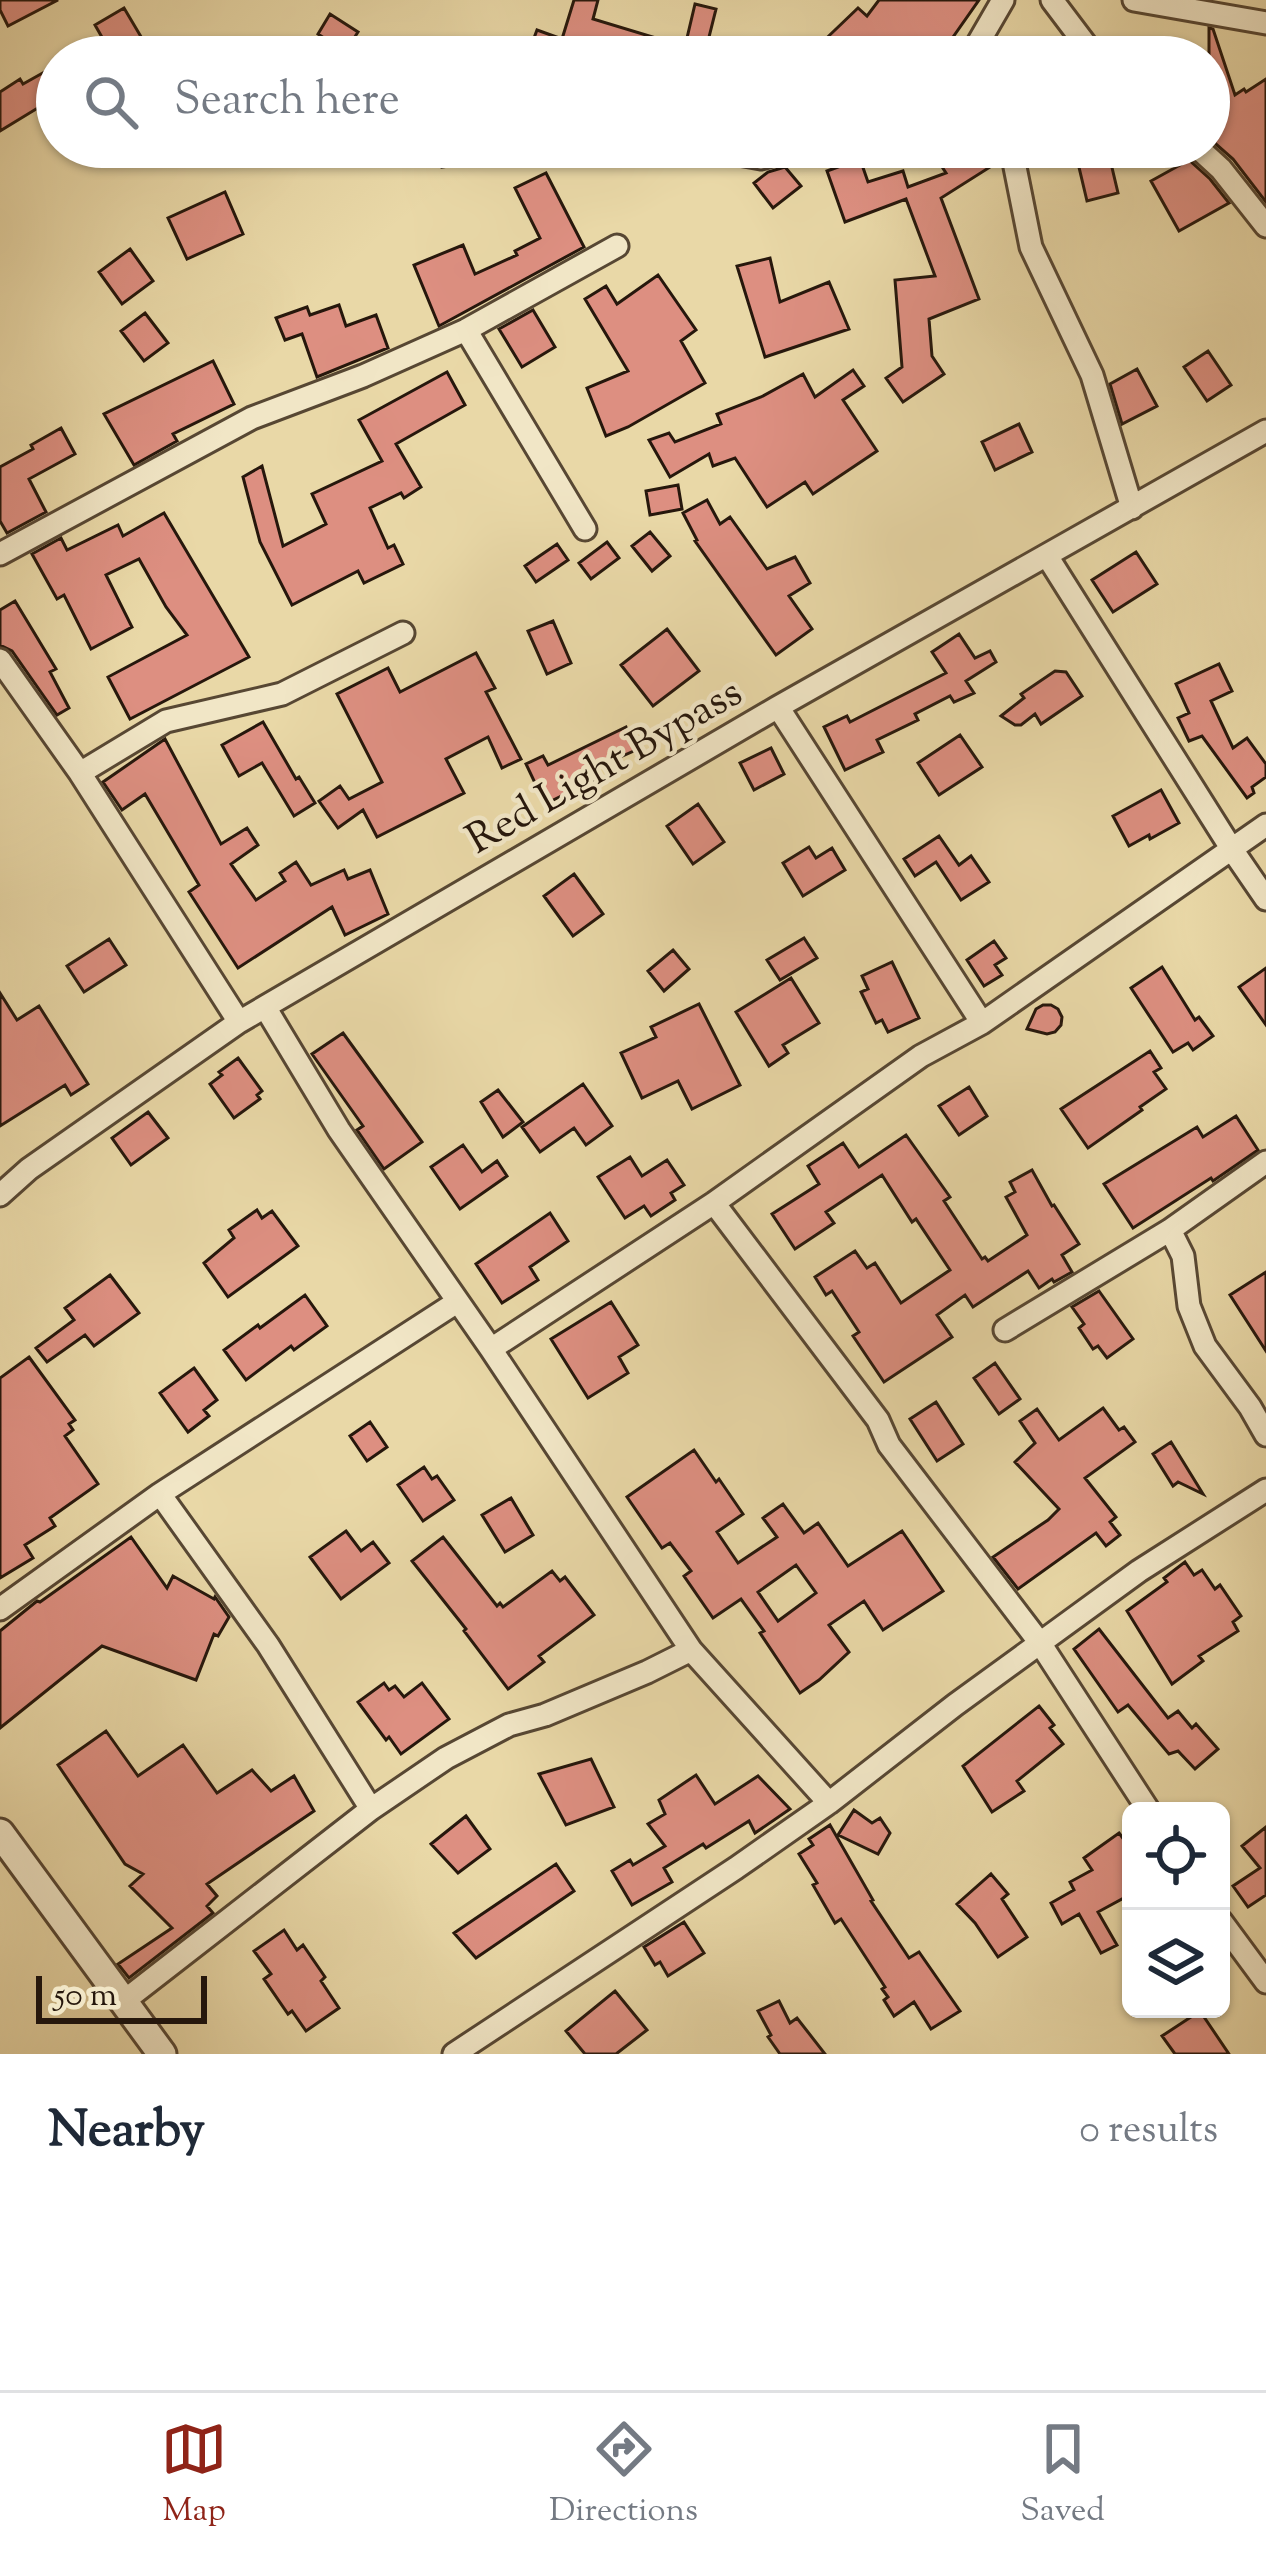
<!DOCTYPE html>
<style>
:root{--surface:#fff;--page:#f6f6f7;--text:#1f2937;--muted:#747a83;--line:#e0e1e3;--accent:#8f2418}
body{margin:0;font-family:"Sorts Mill Goudy",serif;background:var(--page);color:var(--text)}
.controls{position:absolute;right:36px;bottom:36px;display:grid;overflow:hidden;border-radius:18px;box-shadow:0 3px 9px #0004}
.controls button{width:108px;height:108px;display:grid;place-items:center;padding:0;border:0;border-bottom:3px solid var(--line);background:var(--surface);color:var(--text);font:60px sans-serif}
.scale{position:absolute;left:36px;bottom:30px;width:171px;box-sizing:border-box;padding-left:12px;border:6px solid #26170c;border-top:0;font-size:33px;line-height:42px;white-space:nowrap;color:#26170c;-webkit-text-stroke:9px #f1e6c6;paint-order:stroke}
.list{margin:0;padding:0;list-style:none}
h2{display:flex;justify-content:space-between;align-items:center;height:156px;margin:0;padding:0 48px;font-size:51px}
h2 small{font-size:39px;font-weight:400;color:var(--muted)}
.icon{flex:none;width:66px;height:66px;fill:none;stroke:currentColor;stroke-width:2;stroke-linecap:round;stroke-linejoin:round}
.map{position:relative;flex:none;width:1266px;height:2054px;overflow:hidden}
.search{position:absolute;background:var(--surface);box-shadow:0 3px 9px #0004;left:36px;right:36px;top:36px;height:132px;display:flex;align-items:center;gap:30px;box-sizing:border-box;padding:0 42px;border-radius:66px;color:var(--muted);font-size:45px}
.sheet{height:336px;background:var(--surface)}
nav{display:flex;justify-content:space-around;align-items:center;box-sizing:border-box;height:168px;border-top:3px solid var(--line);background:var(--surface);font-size:33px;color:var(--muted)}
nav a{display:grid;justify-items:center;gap:6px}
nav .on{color:var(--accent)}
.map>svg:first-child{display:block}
.building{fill:#dd8f81;stroke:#26170c;stroke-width:3;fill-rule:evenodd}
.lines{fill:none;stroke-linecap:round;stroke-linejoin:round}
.minor-casing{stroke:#574733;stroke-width:27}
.tertiary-casing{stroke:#574733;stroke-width:33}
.minor{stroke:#f1e6c6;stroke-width:21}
.tertiary{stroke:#f1e6c6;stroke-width:27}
.labels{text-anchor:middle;stroke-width:9;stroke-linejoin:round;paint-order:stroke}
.street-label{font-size:42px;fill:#26170c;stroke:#f1e6c6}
</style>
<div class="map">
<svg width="1266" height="2054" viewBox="0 0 1266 2054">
<rect width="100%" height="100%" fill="#e9d8a7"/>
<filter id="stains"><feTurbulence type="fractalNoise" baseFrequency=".00167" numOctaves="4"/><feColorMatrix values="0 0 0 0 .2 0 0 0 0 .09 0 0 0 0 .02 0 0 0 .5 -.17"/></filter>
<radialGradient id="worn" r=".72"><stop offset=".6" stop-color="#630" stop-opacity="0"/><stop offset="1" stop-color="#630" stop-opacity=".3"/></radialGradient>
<path class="building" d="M 0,0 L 58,0 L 8,26 L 0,10 Z
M 574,0 L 598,0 L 593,19 L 656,38 L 650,57 L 637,57 L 588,42 L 586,47 L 605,54 L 605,57 L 527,57 L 537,30 L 562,39 Z
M 879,0 L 979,0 L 939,57 L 921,57 L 903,44 L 900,47 L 888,39 L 871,55 L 867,50 L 865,51 L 867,57 L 836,57 L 812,52 L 858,8 L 867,16 Z
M 695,4 L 716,9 L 704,57 L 683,55 Z
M 124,8 L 153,57 L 71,57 L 103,39 L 95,25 Z
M 330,14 L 358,32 L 345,52 L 318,34 Z
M 1209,28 L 1213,29 L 1235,95 L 1244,89 L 1246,92 L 1266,79 L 1266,202 L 1233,159 L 1209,138 Z
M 57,65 L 57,134 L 41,106 L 0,131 L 0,92 L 20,79 L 23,84 Z
M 439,147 L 504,147 L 505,158 L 442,167 Z
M 949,147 L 959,147 L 970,164 L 995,154 L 998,162 L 941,198 L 979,299 L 929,319 L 932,356 L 944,374 L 903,402 L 886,378 L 902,367 L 895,280 L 935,276 L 906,199 L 845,222 L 827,171 L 860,159 L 868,182 L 903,171 L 908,187 L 946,173 L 935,156 Z
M 1109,155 L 1118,193 L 1087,201 L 1078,163 Z
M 1189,160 L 1210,179 L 1229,203 L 1179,231 L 1151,181 Z
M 785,167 L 801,186 L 773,208 L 754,183 L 768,172 Z
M 546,173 L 584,247 L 439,326 L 414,265 L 463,245 L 475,274 L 517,255 L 515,251 L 540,238 L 515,188 Z
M 225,192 L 243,234 L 187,259 L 168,218 Z
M 130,249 L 153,281 L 122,304 L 99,272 Z
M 770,258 L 780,302 L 829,282 L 849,329 L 765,357 L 737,266 Z
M 658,275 L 696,330 L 681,341 L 705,383 L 628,427 L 606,436 L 587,388 L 628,371 L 585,299 L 606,286 L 617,304 Z
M 339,305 L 346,326 L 376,315 L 388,348 L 317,377 L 302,334 L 285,340 L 276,318 L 307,307 L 310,315 Z
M 533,310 L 555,347 L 522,367 L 499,329 Z
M 145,313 L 168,343 L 144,361 L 121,331 Z
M 1208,351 L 1231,385 L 1207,401 L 1184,367 Z
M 213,361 L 234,404 L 173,434 L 177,441 L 134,465 L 104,414 Z
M 1137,369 L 1157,406 L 1122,424 L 1110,384 Z
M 853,370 L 864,386 L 843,400 L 877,451 L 813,494 L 805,482 L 767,507 L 735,458 L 713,466 L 709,454 L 670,477 L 649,440 L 669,433 L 675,442 L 721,424 L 717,414 L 761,397 L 803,374 L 815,397 Z
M 447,372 L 465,405 L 396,444 L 421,487 L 404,498 L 401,493 L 370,508 L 388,548 L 394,545 L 403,564 L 364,583 L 358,571 L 292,605 L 260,542 L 243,477 L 262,466 L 283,546 L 326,524 L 312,494 L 382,461 L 359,420 Z
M 1019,424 L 1032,452 L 995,470 L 982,442 Z
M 61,428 L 75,454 L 29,479 L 46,512 L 7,533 L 0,521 L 0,467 L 33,449 L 31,445 Z
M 678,485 L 682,509 L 650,515 L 646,491 Z
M 707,500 L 720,524 L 730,517 L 767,569 L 795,557 L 810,583 L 789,596 L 812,629 L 776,655 L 695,541 L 697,540 L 683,513 Z
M 164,513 L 249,657 L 130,719 L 108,677 L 187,635 L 166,607 L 139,559 L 106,575 L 132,627 L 91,649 L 64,595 L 57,599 L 32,554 L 61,538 L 67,550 L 118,525 L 123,536 Z
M 650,532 L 670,556 L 652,571 L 632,546 Z
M 607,542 L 619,558 L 591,579 L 579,563 Z
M 557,544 L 568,560 L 536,582 L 525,566 Z
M 1136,552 L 1157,584 L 1113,612 L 1092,580 Z
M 15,601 L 56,669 L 50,672 L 69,708 L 57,715 L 12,651 L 0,645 L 0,610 Z
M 553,621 L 571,663 L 547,674 L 528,631 Z
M 667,629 L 699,671 L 653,706 L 621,665 Z
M 959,634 L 975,658 L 990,651 L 996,662 L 966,681 L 974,693 L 954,702 L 950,696 L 915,714 L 918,720 L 877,740 L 883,752 L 845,770 L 824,727 L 847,716 L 850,722 L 946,673 L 932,652 Z
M 476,653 L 495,688 L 486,692 L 521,759 L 502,768 L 488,737 L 446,759 L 464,793 L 377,837 L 363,810 L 338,828 L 319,801 L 340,786 L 349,799 L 382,782 L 337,694 L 388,668 L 400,692 Z
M 1219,664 L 1232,691 L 1211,701 L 1233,748 L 1247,738 L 1266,764 L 1266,777 L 1252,787 L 1254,793 L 1247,798 L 1202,736 L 1189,741 L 1178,718 L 1189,713 L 1176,684 Z
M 1055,671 L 1066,672 L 1082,696 L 1041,724 L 1035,714 L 1021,725 L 1015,725 L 1001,716 L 1024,698 L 1021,694 Z
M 263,722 L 296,779 L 299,777 L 315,803 L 294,816 L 262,763 L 239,776 L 222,745 Z
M 626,727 L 636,750 L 593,769 L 598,778 L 545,804 L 526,764 L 543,756 L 548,765 Z
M 960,735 L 982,767 L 939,795 L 918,763 Z
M 165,739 L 221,844 L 247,828 L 258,845 L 231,864 L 256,900 L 285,881 L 280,873 L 296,862 L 311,885 L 344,870 L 348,879 L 370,870 L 388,914 L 345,935 L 332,907 L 238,968 L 189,892 L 199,885 L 145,794 L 122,810 L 103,782 Z
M 771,748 L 784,774 L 754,790 L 740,763 Z
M 1161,790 L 1179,823 L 1150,839 L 1149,835 L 1129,846 L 1113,816 Z
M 698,804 L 724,842 L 693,864 L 667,826 Z
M 939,836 L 959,865 L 971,856 L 989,882 L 961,900 L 936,862 L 915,876 L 904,859 Z
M 809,847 L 816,858 L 832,848 L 845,870 L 803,896 L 783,863 Z
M 574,874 L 603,914 L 573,936 L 544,896 Z
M 804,938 L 817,958 L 780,980 L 767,960 Z
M 109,939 L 126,965 L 84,992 L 67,966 Z
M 994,941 L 1006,958 L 995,965 L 1002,975 L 984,986 L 967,960 Z
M 673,950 L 689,969 L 664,991 L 648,971 Z
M 892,962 L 919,1018 L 888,1032 L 882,1020 L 876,1023 L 861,992 L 868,989 L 862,976 Z
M 1162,967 L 1195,1020 L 1199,1017 L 1213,1036 L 1193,1050 L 1188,1043 L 1173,1052 L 1131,988 Z
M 1266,968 L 1266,1025 L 1239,987 Z
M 791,978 L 819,1023 L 783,1045 L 788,1053 L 769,1066 L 736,1012 Z
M 0,993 L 17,1020 L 39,1006 L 88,1084 L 71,1095 L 65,1085 L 0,1126 Z
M 699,1004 L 740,1085 L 692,1109 L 678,1081 L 642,1098 L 621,1053 L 656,1037 L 651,1027 Z
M 1043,1005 L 1051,1005 L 1058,1009 L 1062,1017 L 1061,1025 L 1055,1032 L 1047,1034 L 1027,1029 L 1036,1009 Z
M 343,1033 L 422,1142 L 384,1169 L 357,1130 L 363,1126 L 312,1054 Z
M 1150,1051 L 1161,1068 L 1154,1072 L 1166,1089 L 1140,1107 L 1142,1110 L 1088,1148 L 1061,1109 Z
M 238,1058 L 262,1091 L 257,1095 L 260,1099 L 234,1118 L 210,1084 L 222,1075 L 219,1072 Z
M 583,1084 L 612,1126 L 586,1145 L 574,1128 L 540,1152 L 522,1127 Z
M 969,1087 L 987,1116 L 959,1135 L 939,1106 Z
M 498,1090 L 523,1122 L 503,1137 L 481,1102 Z
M 148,1112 L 168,1138 L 131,1165 L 112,1138 Z
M 1236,1116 L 1258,1150 L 1213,1181 L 1211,1178 L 1133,1228 L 1104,1184 L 1197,1127 L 1203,1137 Z
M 906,1135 L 950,1197 L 944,1201 L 982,1259 L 985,1257 L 988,1261 L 1027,1235 L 1006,1197 L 1015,1192 L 1010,1182 L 1032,1170 L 1052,1206 L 1054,1205 L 1079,1244 L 1062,1255 L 1072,1272 L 1054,1282 L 1052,1279 L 1039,1288 L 1028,1271 L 973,1307 L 965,1295 L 937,1315 L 952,1337 L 884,1382 L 853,1336 L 859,1332 L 832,1291 L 826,1295 L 815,1277 L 855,1251 L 867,1268 L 875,1263 L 901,1303 L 950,1270 L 916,1219 L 912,1222 L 882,1175 L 826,1212 L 834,1223 L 795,1249 L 772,1214 L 819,1184 L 808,1166 L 843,1143 L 859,1167 Z
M 463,1145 L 482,1172 L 497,1161 L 507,1176 L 460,1209 L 431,1167 Z
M 630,1157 L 642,1176 L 667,1160 L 684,1185 L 671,1193 L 675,1200 L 651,1216 L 644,1206 L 625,1218 L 598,1177 Z
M 257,1210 L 262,1218 L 272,1211 L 298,1246 L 228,1297 L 204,1263 L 234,1238 L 229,1230 Z
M 550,1213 L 568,1241 L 530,1267 L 538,1280 L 502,1303 L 476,1264 Z
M 1266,1272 L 1266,1351 L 1230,1295 Z
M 110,1275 L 139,1313 L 94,1346 L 85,1335 L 47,1362 L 36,1348 L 74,1320 L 65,1308 Z
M 1099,1291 L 1133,1339 L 1107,1358 L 1098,1346 L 1093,1349 L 1079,1328 L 1084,1324 L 1072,1307 Z
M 305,1295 L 327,1326 L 294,1350 L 291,1346 L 246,1380 L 224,1350 L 258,1325 L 260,1328 Z
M 611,1302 L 638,1345 L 619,1357 L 628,1373 L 588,1398 L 551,1339 Z
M 29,1357 L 75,1420 L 69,1424 L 73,1430 L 65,1436 L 98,1484 L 50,1518 L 55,1526 L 25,1545 L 33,1558 L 0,1578 L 0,1378 Z
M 995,1363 L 1020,1399 L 999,1414 L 974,1378 Z
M 194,1368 L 217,1400 L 204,1410 L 209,1416 L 188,1432 L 160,1393 Z
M 936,1402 L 963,1444 L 937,1461 L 910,1419 Z
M 1103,1408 L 1119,1430 L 1124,1427 L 1135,1442 L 1085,1478 L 1116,1517 L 1110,1522 L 1120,1535 L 1106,1546 L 1096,1533 L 1018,1589 L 993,1557 L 1048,1520 L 1059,1509 L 1015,1462 L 1035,1443 L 1020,1421 L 1037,1409 L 1059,1440 Z
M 370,1422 L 387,1447 L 367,1461 L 350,1436 Z
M 1171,1442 L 1203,1494 L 1178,1482 L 1173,1486 L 1153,1454 Z
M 694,1450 L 716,1482 L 719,1479 L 743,1514 L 717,1532 L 738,1563 L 777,1537 L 763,1518 L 783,1504 L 804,1533 L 818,1523 L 848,1566 L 902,1531 L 943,1591 L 883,1630 L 864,1601 L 829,1625 L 849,1652 L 819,1680 L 800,1693 L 760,1633 L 764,1631 L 741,1599 L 713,1618 L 684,1576 L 691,1571 L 670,1543 L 662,1548 L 627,1497 ZM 796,1565 L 816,1593 L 778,1621 L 758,1592 Z
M 424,1467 L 432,1479 L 437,1476 L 454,1500 L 423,1521 L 398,1485 Z
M 511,1498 L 533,1535 L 505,1552 L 482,1515 Z
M 346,1531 L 361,1551 L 373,1542 L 389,1563 L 341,1599 L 310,1557 Z
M 131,1537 L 167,1588 L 173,1576 L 214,1599 L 215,1597 L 229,1617 L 218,1636 L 214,1634 L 196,1680 L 102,1646 L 0,1728 L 0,1631 L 37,1601 L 40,1602 Z
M 443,1537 L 497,1606 L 500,1603 L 503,1607 L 552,1571 L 560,1581 L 565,1577 L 594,1615 L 539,1656 L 544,1662 L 508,1689 L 464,1631 L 466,1629 L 412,1561 Z
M 1185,1562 L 1194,1575 L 1202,1570 L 1215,1589 L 1220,1585 L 1241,1616 L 1233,1622 L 1238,1631 L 1199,1656 L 1203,1661 L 1172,1684 L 1127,1611 L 1167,1582 L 1164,1578 Z
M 1099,1629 L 1168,1718 L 1178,1711 L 1192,1728 L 1196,1724 L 1218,1749 L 1195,1769 L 1178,1751 L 1169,1754 L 1128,1705 L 1118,1712 L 1074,1649 Z
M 384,1683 L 389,1690 L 395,1686 L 404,1697 L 422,1683 L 449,1719 L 401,1754 L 389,1737 L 386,1740 L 358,1702 Z
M 1039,1706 L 1054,1725 L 1050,1728 L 1063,1744 L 1017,1781 L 1024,1791 L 992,1812 L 963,1766 Z
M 106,1731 L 138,1776 L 183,1745 L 217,1793 L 252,1770 L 271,1791 L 294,1776 L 314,1811 L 207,1884 L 217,1896 L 207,1906 L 213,1913 L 129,1978 L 118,1964 L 172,1928 L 130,1886 L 143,1874 L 125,1864 L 58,1765 Z
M 591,1759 L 614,1807 L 566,1825 L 539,1774 Z
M 696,1775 L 715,1804 L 758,1776 L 790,1809 L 755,1833 L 749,1821 L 706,1848 L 703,1844 L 664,1868 L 672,1882 L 632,1905 L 612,1871 L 630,1860 L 633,1865 L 665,1846 L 648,1824 L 665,1814 L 659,1800 Z
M 854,1810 L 872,1823 L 880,1818 L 890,1833 L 878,1854 L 838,1835 Z
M 466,1816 L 490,1849 L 458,1873 L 431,1844 Z
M 830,1825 L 873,1900 L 871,1901 L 909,1958 L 919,1952 L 960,2011 L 931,2029 L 914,2002 L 894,2016 L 884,2000 L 888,1997 L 882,1989 L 885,1987 L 841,1919 L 835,1923 L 813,1885 L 817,1883 L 799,1854 L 813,1845 L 809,1839 Z
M 1266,1827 L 1266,1895 L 1248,1907 L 1233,1886 L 1260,1868 L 1242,1846 Z
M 1119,1833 L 1131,1849 L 1131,1894 L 1098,1912 L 1117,1945 L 1101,1953 L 1079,1914 L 1062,1924 L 1051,1903 L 1074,1890 L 1070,1882 L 1092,1870 L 1084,1858 Z
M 556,1864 L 574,1891 L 476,1958 L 454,1933 Z
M 991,1874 L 1008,1894 L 1002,1899 L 1027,1937 L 998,1957 L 975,1923 L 957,1904 Z
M 684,1922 L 704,1953 L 668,1976 L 660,1962 L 655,1965 L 644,1947 Z
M 284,1930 L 297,1950 L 303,1945 L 325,1977 L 321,1981 L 339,2008 L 306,2031 L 292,2011 L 288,2014 L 264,1979 L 271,1974 L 254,1951 Z
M 615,1991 L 647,2030 L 616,2054 L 585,2054 L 566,2031 Z
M 779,2001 L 790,2023 L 797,2018 L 825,2054 L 780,2054 L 768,2037 L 771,2035 L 758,2011 Z
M 1200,2011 L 1229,2054 L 1175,2054 L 1162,2036 Z"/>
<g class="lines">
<defs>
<path id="minor" d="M 1052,0 L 1095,57
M 1134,0 L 1266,23
M 970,57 L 1003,0
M 1011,147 L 1031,247 L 1092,375 L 1132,508
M 1197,147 L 1221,169 L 1266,226
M 705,148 L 761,158 L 801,147
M 466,330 L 585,529
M 0,554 L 252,418 L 363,376 L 466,330 L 617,246
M 1047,556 L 1231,848 L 1266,899
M 0,660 L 80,773 L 239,1022
M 778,707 L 982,1023
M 80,773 L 166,721 L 282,694 L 403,633
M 265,1007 L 339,1130 L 491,1349 L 691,1650 L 829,1803
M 0,1195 L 29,1169 L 239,1022 L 778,707 L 1266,431
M 714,1203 L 878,1420 L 889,1445 L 1040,1643 L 1149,1811
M 1170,1230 L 1183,1256 L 1189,1306 L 1205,1346 L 1250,1407 L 1266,1435
M 1005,1330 L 1170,1230 L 1266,1162
M 491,1349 L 714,1203 L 921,1056 L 982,1023 L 1266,825
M 160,1494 L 268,1645 L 371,1809
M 0,1609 L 160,1494 L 457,1302
M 1221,1921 L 1266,1982
M 124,2001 L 371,1809 L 446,1758 L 509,1725 L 545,1715 L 647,1672 L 691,1650
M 454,2054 L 736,1868 L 829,1803 L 955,1705 L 1139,1571 L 1266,1490"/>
<path id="tertiary" d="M 0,1833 L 162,2054"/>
</defs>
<use href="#minor" class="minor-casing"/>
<use href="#tertiary" class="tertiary-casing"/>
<use href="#minor" class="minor"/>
<use href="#tertiary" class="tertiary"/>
</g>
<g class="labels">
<g class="street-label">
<text transform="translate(603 764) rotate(-30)" y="15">Red Light Bypass</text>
</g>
</g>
<rect width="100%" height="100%" filter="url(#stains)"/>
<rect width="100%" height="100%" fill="url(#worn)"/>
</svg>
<div class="controls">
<button><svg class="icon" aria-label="locate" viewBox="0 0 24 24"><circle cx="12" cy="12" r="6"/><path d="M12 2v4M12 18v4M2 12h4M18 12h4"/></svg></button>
<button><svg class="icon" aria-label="layers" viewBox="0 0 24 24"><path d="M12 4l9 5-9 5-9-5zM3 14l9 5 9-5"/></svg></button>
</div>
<div class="scale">50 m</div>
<div class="search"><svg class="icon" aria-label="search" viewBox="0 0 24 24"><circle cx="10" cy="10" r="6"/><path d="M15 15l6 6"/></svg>Search here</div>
</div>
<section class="sheet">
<h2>Nearby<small>0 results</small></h2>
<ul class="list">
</ul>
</section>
<nav>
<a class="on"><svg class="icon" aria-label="map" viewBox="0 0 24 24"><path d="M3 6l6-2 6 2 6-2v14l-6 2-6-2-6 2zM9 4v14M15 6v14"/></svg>Map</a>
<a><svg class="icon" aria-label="directions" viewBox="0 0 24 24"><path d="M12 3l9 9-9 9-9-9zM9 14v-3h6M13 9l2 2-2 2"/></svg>Directions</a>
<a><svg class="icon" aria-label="saved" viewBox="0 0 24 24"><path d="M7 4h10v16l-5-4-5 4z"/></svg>Saved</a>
</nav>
